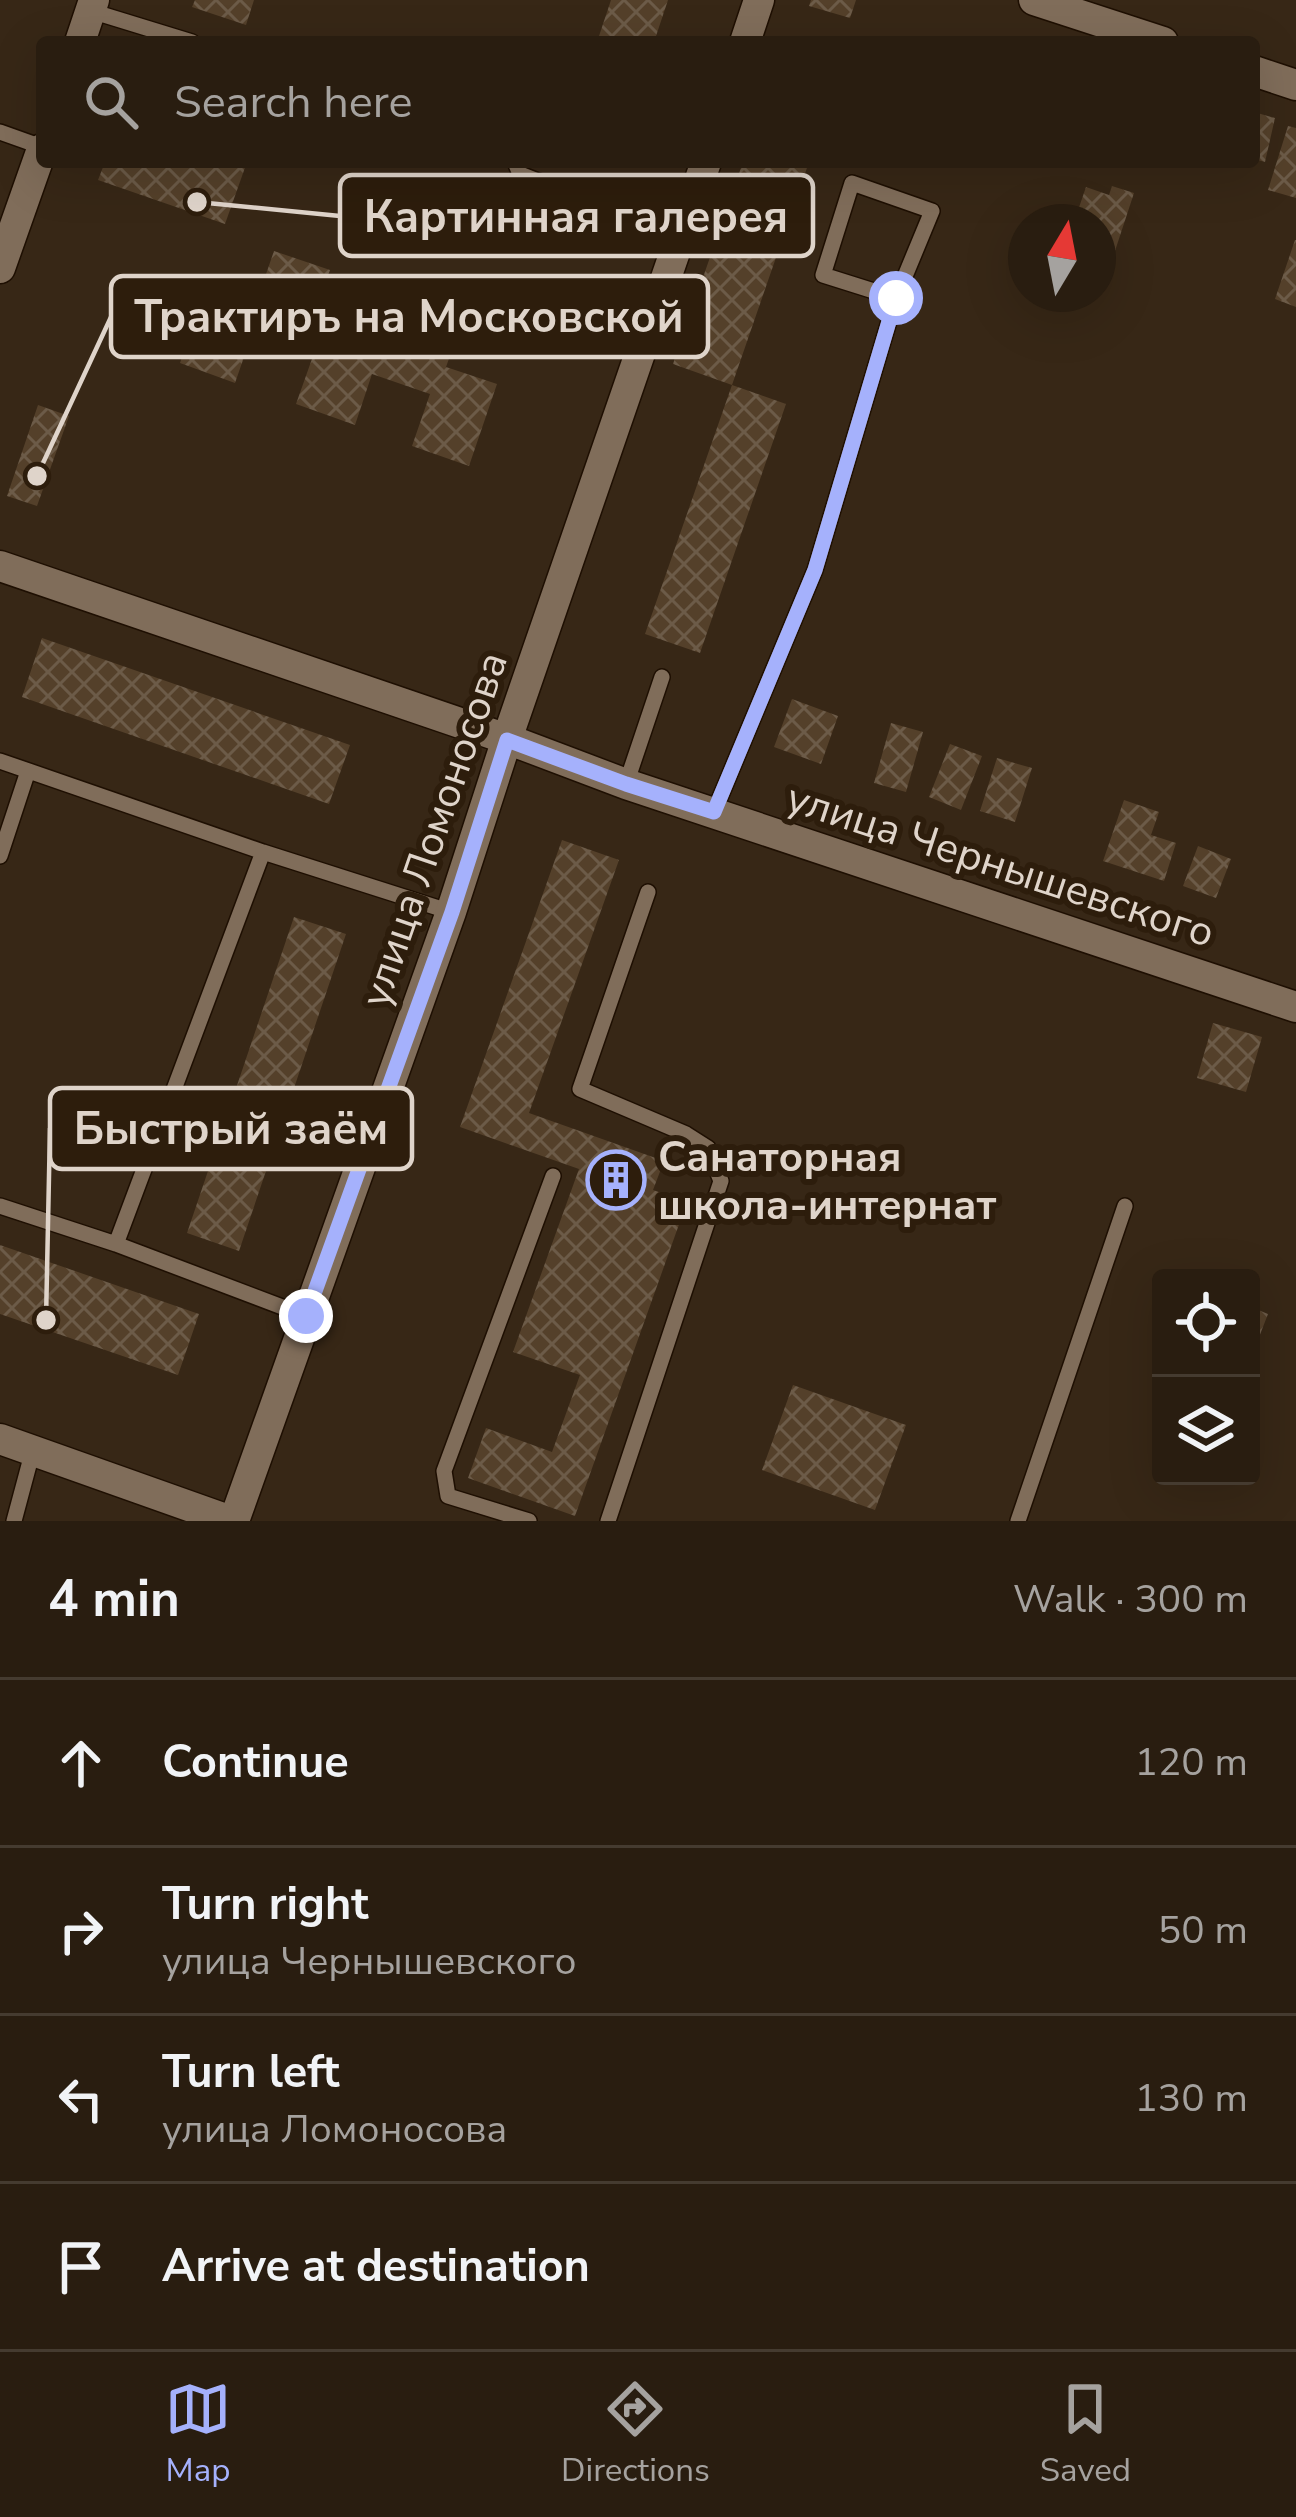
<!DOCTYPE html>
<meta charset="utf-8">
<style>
:root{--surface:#291d10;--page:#352a1e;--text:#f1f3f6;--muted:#a5a29f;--line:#453b30;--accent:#a5b1fc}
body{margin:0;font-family:"Nunito Sans",sans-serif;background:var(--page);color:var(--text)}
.controls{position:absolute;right:36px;bottom:36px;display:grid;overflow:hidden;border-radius:12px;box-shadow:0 12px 48px #0002}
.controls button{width:108px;height:108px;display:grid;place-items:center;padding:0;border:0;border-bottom:3px solid var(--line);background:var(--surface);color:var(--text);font:60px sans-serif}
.compass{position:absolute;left:1008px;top:204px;width:108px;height:108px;border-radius:50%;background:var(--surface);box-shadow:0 12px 48px #0002;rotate:10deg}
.stop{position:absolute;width:36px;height:36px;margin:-27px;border:9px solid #a5b1fc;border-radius:50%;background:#fff}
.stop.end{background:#a5b1fc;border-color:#fff;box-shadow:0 3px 12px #0008}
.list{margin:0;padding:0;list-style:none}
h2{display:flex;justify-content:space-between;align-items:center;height:156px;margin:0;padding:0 48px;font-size:51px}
h2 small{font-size:39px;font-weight:400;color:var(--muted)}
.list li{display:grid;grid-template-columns:78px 1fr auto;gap:36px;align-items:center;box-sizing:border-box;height:168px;padding:0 48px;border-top:3px solid var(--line)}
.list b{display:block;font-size:45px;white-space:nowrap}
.list p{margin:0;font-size:39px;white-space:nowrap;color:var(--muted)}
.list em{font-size:39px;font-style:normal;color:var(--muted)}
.icon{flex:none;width:66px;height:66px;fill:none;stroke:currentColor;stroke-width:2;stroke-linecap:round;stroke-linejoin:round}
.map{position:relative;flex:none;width:1296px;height:1521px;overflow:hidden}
.search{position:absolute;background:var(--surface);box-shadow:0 12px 48px #0002;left:36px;right:36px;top:36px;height:132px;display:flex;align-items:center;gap:30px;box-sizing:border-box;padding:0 42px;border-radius:12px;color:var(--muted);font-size:45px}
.sheet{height:828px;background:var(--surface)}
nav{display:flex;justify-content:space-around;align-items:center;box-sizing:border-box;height:168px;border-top:3px solid var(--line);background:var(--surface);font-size:33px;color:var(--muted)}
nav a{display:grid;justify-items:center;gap:6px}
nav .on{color:var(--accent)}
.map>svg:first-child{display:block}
.building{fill:url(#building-cross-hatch)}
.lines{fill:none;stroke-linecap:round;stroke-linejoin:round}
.service-casing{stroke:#1e0f02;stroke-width:18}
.minor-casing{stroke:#1e0f02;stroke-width:33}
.service{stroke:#806d5a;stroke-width:15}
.minor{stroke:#806d5a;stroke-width:30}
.route{stroke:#a5b1fc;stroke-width:15}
.labels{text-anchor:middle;stroke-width:12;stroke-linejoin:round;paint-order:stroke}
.street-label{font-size:42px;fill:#dfd4ca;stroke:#2d1d0c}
.poi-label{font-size:42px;font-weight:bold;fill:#dfd4ca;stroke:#2d1d0c;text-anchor:start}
.leader{fill:none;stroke:#dfd4ca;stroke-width:4.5}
.callout-dot{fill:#dfd4ca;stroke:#2d1d0c;stroke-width:4.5}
.callout{fill:#2d1d0c;stroke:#dfd4ca;stroke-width:4.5}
.callout-label{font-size:45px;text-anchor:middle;font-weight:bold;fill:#dfd4ca}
</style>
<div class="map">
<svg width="1296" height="1521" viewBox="0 0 1296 1521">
<defs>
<pattern id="building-cross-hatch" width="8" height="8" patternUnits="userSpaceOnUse" patternTransform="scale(3)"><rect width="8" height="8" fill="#54402a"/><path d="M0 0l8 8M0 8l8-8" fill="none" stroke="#6c5b48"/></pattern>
</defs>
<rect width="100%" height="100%" fill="#372716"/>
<path class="building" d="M 195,0 L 254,0 L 246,25 L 192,7 Z
M 611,0 L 668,0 L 654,42 L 597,42 Z
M 811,0 L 856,0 L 850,18 L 809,6 Z
M 1254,112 L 1275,118 L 1265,162 L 1254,159 Z
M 1288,126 L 1296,128 L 1296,198 L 1268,190 Z
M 105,162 L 247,162 L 225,224 L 98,180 Z
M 743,162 L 809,162 L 732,385 L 673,364 Z
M 1112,186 L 1134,193 L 1114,254 L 1098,249 L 1098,222 L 1074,222 L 1086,187 L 1109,195 Z
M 1295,240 L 1296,240 L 1296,307 L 1275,299 Z
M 274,251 L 330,270 L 313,320 L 389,346 L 407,295 L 464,316 L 446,367 L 497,384 L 469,466 L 412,446 L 430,394 L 372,374 L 355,425 L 296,404 L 313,356 L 252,334 L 235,383 L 180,363 L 206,286 L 256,303 Z
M 732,385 L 786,404 L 700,653 L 645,634 Z
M 38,405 L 69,416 L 37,506 L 7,496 Z
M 42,638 L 350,745 L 329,804 L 22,697 Z
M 792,699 L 838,716 L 821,764 L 774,747 Z
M 891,723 L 923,732 L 906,792 L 874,783 Z
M 950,744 L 982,756 L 961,810 L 929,797 Z
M 997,758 L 1032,768 L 1015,822 L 980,811 Z
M 1124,800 L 1159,812 L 1151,835 L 1176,843 L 1164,881 L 1103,861 Z
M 562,840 L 619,860 L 529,1113 L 664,1161 L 653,1190 L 687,1202 L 575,1516 L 468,1478 L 486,1428 L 552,1452 L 580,1375 L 513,1352 L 579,1169 L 460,1127 Z
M 1198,846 L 1231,859 L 1216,898 L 1183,886 Z
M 294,917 L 346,934 L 239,1251 L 187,1233 Z
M 1213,1023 L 1262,1037 L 1246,1092 L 1197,1078 Z
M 0,1245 L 199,1314 L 178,1375 L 0,1314 Z
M 1251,1307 L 1268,1314 L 1254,1350 L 1251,1348 Z
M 793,1385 L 906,1425 L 875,1510 L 762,1470 Z"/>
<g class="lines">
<defs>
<path id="service" d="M 91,11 L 192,42
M 0,132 L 42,147
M 515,162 L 520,174 L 681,237
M 0,761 L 263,852
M 626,784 L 662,677
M 714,812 L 815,570 L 896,298 L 932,211 L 852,183 L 823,275 L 896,298
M 0,856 L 28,771
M 0,1206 L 116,1244 L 306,1316
M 116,1244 L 263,852 L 451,912
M 14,1521 L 33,1450
M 529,1521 L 448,1496 L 444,1471 L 553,1176
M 608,1521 L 721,1181 L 708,1148 L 686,1134 L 580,1089 L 648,892
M 1018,1521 L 1125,1206"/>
<path id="minor" d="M 1034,0 L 1163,42
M 80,42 L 94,0
M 745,42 L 759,0
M 1254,71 L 1296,85
M 0,268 L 42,149
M 0,566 L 507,739 L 626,784 L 1296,1007
M 0,1439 L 231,1521
M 234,1521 L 451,912 L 507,739 L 706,162"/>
</defs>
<use href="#service" class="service-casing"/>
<use href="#minor" class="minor-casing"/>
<use href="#service" class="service"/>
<use href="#minor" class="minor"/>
</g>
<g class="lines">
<path class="route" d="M 306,1316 L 452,912 L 507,740 L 626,784 L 714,812 L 815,570 L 896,298"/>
</g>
<defs>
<symbol id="building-ring" viewBox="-11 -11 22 22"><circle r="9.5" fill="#2d1d0c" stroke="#a5b1fc" stroke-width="1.5"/><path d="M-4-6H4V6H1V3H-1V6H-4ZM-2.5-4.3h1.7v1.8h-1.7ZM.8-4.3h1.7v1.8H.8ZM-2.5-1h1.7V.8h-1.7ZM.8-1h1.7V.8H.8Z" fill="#a5b1fc"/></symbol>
</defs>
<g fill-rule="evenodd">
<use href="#building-ring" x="583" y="1147" width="66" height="66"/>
</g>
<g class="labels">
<g class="street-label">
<text transform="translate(433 829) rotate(-71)" y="15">улица Ломоносова</text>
<text transform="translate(1001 864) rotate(18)" y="15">улица Чернышевского</text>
</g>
<g class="poi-label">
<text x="658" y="1171">Санаторная<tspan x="658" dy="48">школа-интернат</tspan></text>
</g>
</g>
<path class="leader" d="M197 202L340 216M37 476L111 317M46 1320L50 1128"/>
<g class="callout-dot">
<circle cx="197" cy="202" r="12"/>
<circle cx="37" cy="476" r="12"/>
<circle cx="46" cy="1320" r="12"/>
</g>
<g class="callout">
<rect x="340" y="175" width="473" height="81" rx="12"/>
<rect x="111" y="276" width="597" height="81" rx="12"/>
<rect x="50" y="1088" width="362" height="81" rx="12"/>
</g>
<g class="callout-label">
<text x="576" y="232">Картинная галерея</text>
<text x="409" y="332">Трактиръ на Московской</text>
<text x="231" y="1144">Быстрый заём</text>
</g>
</svg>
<div class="controls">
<button><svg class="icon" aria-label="locate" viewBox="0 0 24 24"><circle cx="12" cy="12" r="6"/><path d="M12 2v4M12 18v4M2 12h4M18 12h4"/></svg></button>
<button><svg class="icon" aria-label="layers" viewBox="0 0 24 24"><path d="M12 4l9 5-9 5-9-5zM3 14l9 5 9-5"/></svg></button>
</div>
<svg class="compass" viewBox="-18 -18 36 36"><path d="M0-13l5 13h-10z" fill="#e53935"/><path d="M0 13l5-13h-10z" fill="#a5a29f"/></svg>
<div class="stop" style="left:896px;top:298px"></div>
<div class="stop end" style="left:306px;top:1316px"></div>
<div class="search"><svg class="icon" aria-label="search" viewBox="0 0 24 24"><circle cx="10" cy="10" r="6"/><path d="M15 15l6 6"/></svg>Search here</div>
</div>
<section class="sheet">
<h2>4 min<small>Walk · 300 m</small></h2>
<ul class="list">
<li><svg class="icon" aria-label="ahead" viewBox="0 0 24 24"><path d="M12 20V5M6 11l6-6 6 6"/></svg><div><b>Continue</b></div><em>120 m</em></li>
<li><svg class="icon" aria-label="right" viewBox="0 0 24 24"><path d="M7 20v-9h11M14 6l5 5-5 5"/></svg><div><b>Turn right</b><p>улица Чернышевского</p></div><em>50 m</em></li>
<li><svg class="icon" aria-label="left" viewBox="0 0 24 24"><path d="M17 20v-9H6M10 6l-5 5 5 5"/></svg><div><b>Turn left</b><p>улица Ломоносова</p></div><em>130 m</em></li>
<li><svg class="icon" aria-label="arrive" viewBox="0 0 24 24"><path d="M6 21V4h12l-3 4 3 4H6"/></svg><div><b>Arrive at destination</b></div></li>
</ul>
</section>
<nav>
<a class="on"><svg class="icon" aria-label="map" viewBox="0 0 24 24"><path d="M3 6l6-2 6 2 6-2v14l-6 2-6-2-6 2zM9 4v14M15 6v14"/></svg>Map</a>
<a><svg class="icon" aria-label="directions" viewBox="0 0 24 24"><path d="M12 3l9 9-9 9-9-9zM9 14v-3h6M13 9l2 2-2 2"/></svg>Directions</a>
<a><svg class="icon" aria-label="saved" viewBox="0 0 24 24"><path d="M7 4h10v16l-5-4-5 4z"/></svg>Saved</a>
</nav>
